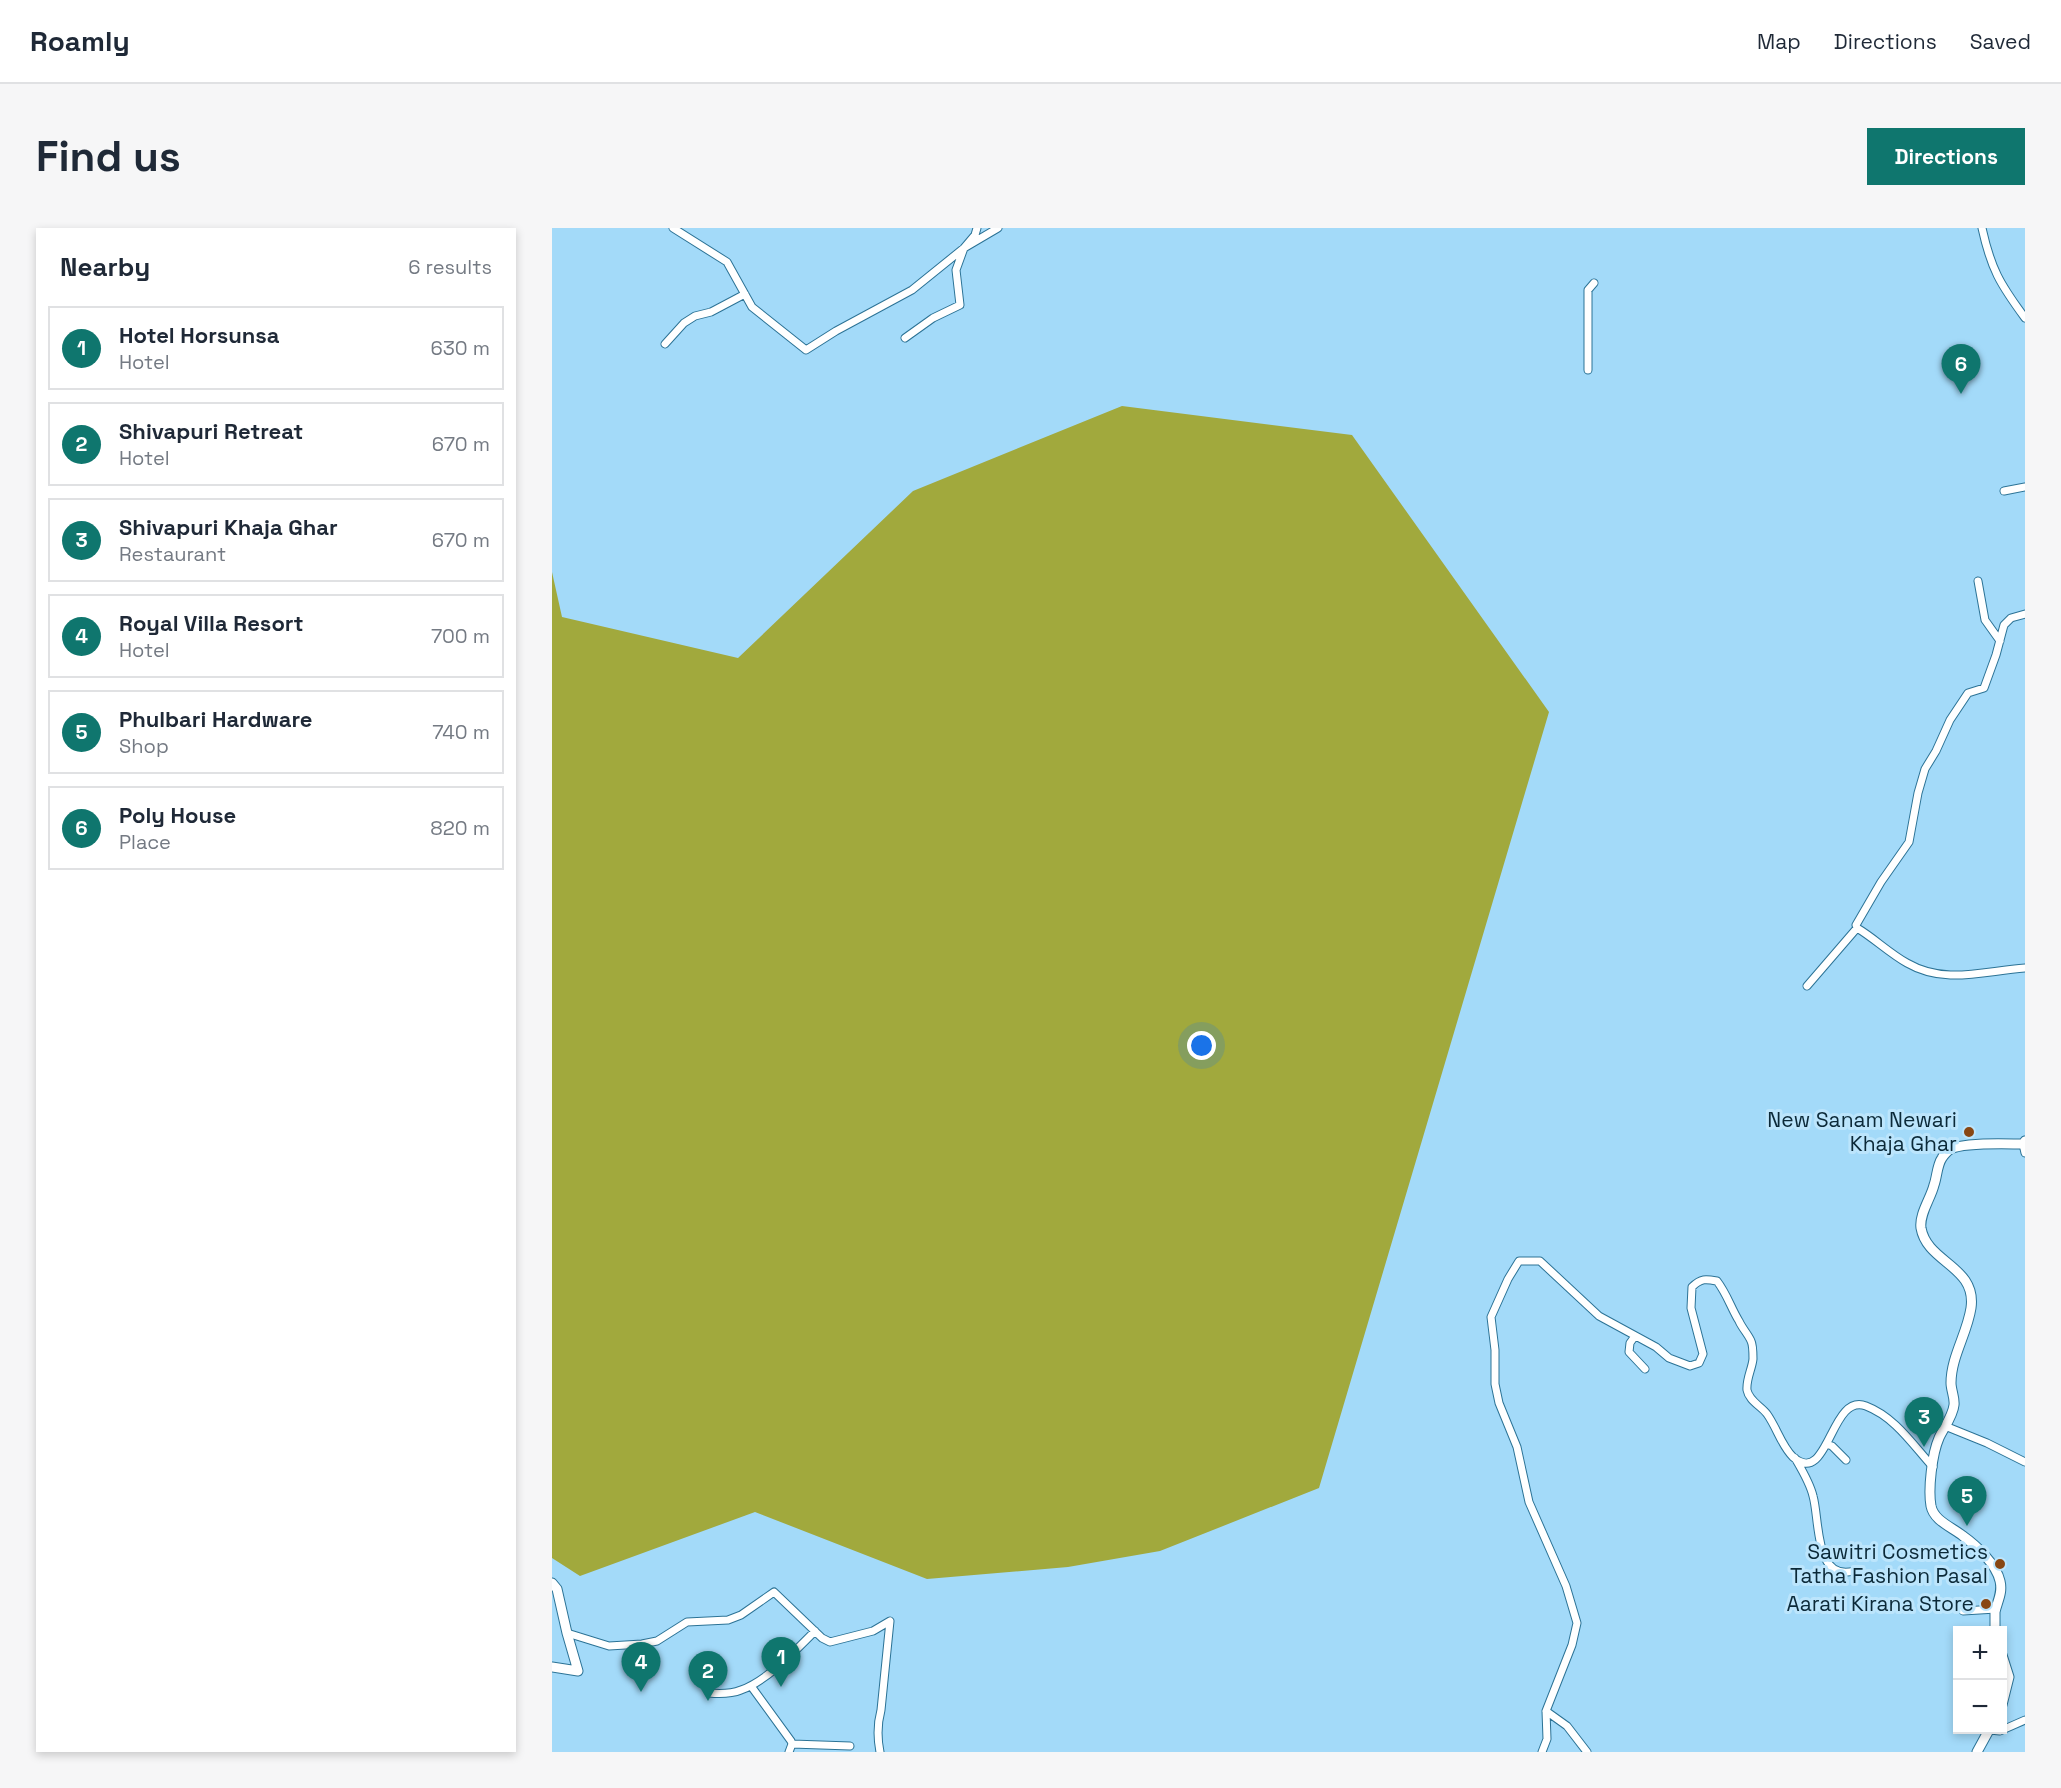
<!DOCTYPE html>
<meta charset="utf-8">
<style>
:root{--surface:#fff;--page:#f6f6f7;--text:#1f2937;--muted:#747a83;--line:#e0e1e3;--accent:#0f766e}
body{margin:0;font-family:"Space Grotesk",sans-serif;background:var(--page);color:var(--text)}
.controls{position:absolute;right:18px;bottom:18px;display:grid;overflow:hidden;border-radius:0px;box-shadow:0 3px 9px #0003}
.controls button{width:54px;height:54px;display:grid;place-items:center;padding:0;border:0;border-bottom:2px solid var(--line);background:var(--surface);color:var(--text);font:30px sans-serif}
.you{position:absolute;left:650px;top:818px;width:21px;height:21px;margin:-15px;border:4px solid #fff;border-radius:50%;background:#1a73e8;box-shadow:0 0 0 9px #1a73e833}
.badge{display:grid;place-items:center;width:39px;height:39px;border-radius:50%;background:var(--accent);color:#fff;font-size:20px;font-weight:700}
.pin{position:absolute;translate:-50% -50px;filter:drop-shadow(0 2px 3px #0008)}
.pin::after{content:'';position:absolute;top:32px;width:21px;height:18px;background:inherit;clip-path:polygon(0 0,100% 0,50% 100%)}
.list{margin:0;padding:0;list-style:none}
h2{display:flex;justify-content:space-between;align-items:center;height:78px;margin:0;padding:0 24px;font-size:26px}
h2 small{font-size:20px;font-weight:400;color:var(--muted)}
.list li{display:grid;grid-template-columns:39px 1fr auto;gap:18px;align-items:center;box-sizing:border-box;height:84px;margin:0 12px 12px;padding:0 12px;border:2px solid var(--line);border-radius:0px}
.list b{display:block;font-size:22px;white-space:nowrap}
.list p{margin:0;font-size:20px;white-space:nowrap;color:var(--muted)}
.list em{font-size:20px;font-style:normal;color:var(--muted)}
.map{position:relative;flex:none;width:1473px;height:1524px;overflow:hidden;border-radius:0px}
header{display:flex;align-items:center;gap:36px;box-sizing:border-box;height:84px;padding:0 30px;background:var(--surface);border-bottom:2px solid var(--line)}
header strong{font-size:28px}
nav{display:flex;gap:33px;margin-inline-start:auto;font-size:21px}
.intro{display:flex;align-items:center;justify-content:space-between;box-sizing:border-box;height:144px;padding:0 36px}
h1{margin:0;font-size:42px}
.button{padding:15px 27px;border-radius:0px;background:var(--accent);color:#fff;font-size:21px;font-weight:700}
main{display:flex;gap:36px;padding:0 36px}
aside{flex:1;background:var(--surface);border-radius:0px;box-shadow:0 3px 9px #0003}
.map>svg:first-child{display:block}
.forest{fill:#a1a93d}
.lines{fill:none;stroke-linecap:round;stroke-linejoin:round}
.street-casing{stroke:#2c7396;stroke-width:9}
.secondary-casing{stroke:#2c7396;stroke-width:11}
.street{stroke:#fff;stroke-width:7}
.secondary{stroke:#fff;stroke-width:9}
.poi-dot{fill:#884713;stroke:#bce5fc;stroke-width:2}
.labels{text-anchor:middle;stroke-width:6;stroke-linejoin:round;paint-order:stroke}
.poi-label{font-size:21px;fill:#0b2938;stroke:#bce5fc;text-anchor:end}
</style>
<header>
<strong>Roamly</strong>
<nav><a>Map</a><a>Directions</a><a>Saved</a></nav>
</header>
<div class="intro"><h1>Find us</h1><a class="button">Directions</a></div>
<main>
<aside>
<h2>Nearby<small>6 results</small></h2>
<ul class="list">
<li><span class="badge">1</span><div><b>Hotel Horsunsa</b><p>Hotel</p></div><em>630 m</em></li>
<li><span class="badge">2</span><div><b>Shivapuri Retreat</b><p>Hotel</p></div><em>670 m</em></li>
<li><span class="badge">3</span><div><b>Shivapuri Khaja Ghar</b><p>Restaurant</p></div><em>670 m</em></li>
<li><span class="badge">4</span><div><b>Royal Villa Resort</b><p>Hotel</p></div><em>700 m</em></li>
<li><span class="badge">5</span><div><b>Phulbari Hardware</b><p>Shop</p></div><em>740 m</em></li>
<li><span class="badge">6</span><div><b>Poly House</b><p>Place</p></div><em>820 m</em></li>
</ul>
</aside>
<div class="map">
<svg width="1473" height="1524" viewBox="0 0 1473 1524">
<rect width="100%" height="100%" fill="#a3daf9"/>
<path class="forest" d="M 570,178 L 800,207 L 997,484 L 767,1260 L 608,1323 L 516,1339 L 375,1351 L 203,1284 L 28,1348 L 0,1330 L 0,344 L 10,389 L 186,430 L 361,263 Z"/>
<g class="lines">
<defs>
<path id="street" d="M 121,0 L 175,34 L 200,79 L 254,122 L 284,103 L 360,62 L 412,20 L 423,7 L 425,0
M 1430,0 C 1439,41 1448,56 1473,90
M 353,110 L 381,90 L 408,77 L 404,42 L 412,20 L 446,0
M 113,116 L 132,95 L 143,88 L 159,84 L 193,66
M 1036,142 L 1036,62 L 1042,55
M 1452,263 L 1473,259
M 1426,353 L 1433,392 L 1448,413
M 1473,386 L 1459,390 L 1452,397 L 1444,427 L 1432,460 L 1416,465 L 1398,492 L 1384,523 L 1373,541 L 1366,565 L 1357,614 L 1329,654 L 1304,697 L 1305,700 C 1322,710 1337,725 1355,735 C 1393,757 1431,743 1473,740
M 1255,758 L 1305,700
M 1471,916 L 1473,925
M 1083,1108 L 1078,1115 L 1077,1124 L 1093,1141
M 1393,1198 L 1435,1215 L 1473,1234
M 1274,1216 L 1280,1218 L 1294,1232
M 1243,1230 C 1250,1242 1258,1255 1261,1268 C 1268,1292 1262,1354 1302,1343
M 1411,1383 L 1444,1381
M 15,1405 L 57,1418 L 90,1416 L 105,1413 L 135,1394 L 176,1392 L 189,1387 L 222,1364 L 270,1410 L 278,1414 L 321,1403 L 338,1393 L 329,1482 C 325,1497 325,1509 328,1524
M 199,1458 L 239,1513 L 240,1516 L 237,1524
M 157,1465 C 168,1466 179,1466 189,1462 C 215,1453 244,1422 263,1403
M 994,1483 L 1015,1498 L 1035,1524
M 1437,1502 L 1448,1503 L 1473,1492
M 240,1516 L 298,1518
M 990,1524 L 995,1511 L 994,1483 L 1020,1417 L 1025,1395 L 1014,1358 L 977,1274 L 965,1219 L 947,1175 L 943,1156 L 943,1122 L 939,1089 L 956,1051 L 967,1033 L 988,1033 L 1047,1088 L 1104,1119 L 1117,1130 L 1138,1138 L 1147,1135 L 1151,1126 L 1139,1080 L 1140,1059 C 1149,1050 1154,1051 1165,1053 C 1175,1066 1179,1080 1187,1093 C 1190,1100 1196,1106 1199,1113 C 1201,1117 1201,1126 1201,1131 C 1200,1141 1194,1151 1195,1162 C 1197,1173 1209,1178 1215,1186 C 1225,1200 1229,1217 1241,1229 C 1277,1260 1278,1164 1314,1178 C 1343,1189 1361,1217 1381,1239"/>
<path id="secondary" d="M 0,1355 L 5,1361 L 15,1405 L 26,1443 L 0,1439
M 1443,1402 C 1443,1397 1443,1390 1443,1384 C 1445,1374 1451,1365 1448,1353 C 1444,1336 1425,1318 1411,1308 C 1400,1299 1382,1293 1379,1278 C 1376,1261 1380,1226 1387,1210 C 1391,1201 1401,1188 1402,1177 C 1403,1170 1399,1162 1399,1155 C 1399,1129 1415,1106 1419,1080 C 1425,1038 1375,1035 1369,1000 C 1367,986 1379,970 1382,957 C 1385,949 1385,937 1390,930 C 1391,928 1396,922 1399,921 C 1412,914 1455,916 1471,916 L 1473,913
M 1450,1427 L 1457,1449 L 1450,1477
M 1425,1524 L 1437,1502"/>
</defs>
<use href="#street" class="street-casing"/>
<use href="#secondary" class="secondary-casing"/>
<use href="#street" class="street"/>
<use href="#secondary" class="secondary"/>
</g>
<g class="poi-dot">
<circle cx="1417" cy="904" r="6"/>
<circle cx="1448" cy="1336" r="6"/>
<circle cx="1434" cy="1376" r="6"/>
</g>
<g class="labels">
<g class="poi-label">
<text x="1405" y="899">New Sanam Newari<tspan x="1405" dy="24">Khaja Ghar</tspan></text>
<text x="1436" y="1331">Sawitri Cosmetics<tspan x="1436" dy="24">Tatha Fashion Pasal</tspan></text>
<text x="1422" y="1383">Aarati Kirana Store</text>
</g>
</g>
</svg>
<div class="controls">
<button>+</button>
<button>−</button>
</div>
<div class="you"></div>
<div class="pin badge" style="left:229px;top:1459px">1</div>
<div class="pin badge" style="left:156px;top:1473px">2</div>
<div class="pin badge" style="left:1372px;top:1219px">3</div>
<div class="pin badge" style="left:89px;top:1464px">4</div>
<div class="pin badge" style="left:1415px;top:1298px">5</div>
<div class="pin badge" style="left:1409px;top:166px">6</div>
</div>
</main>
